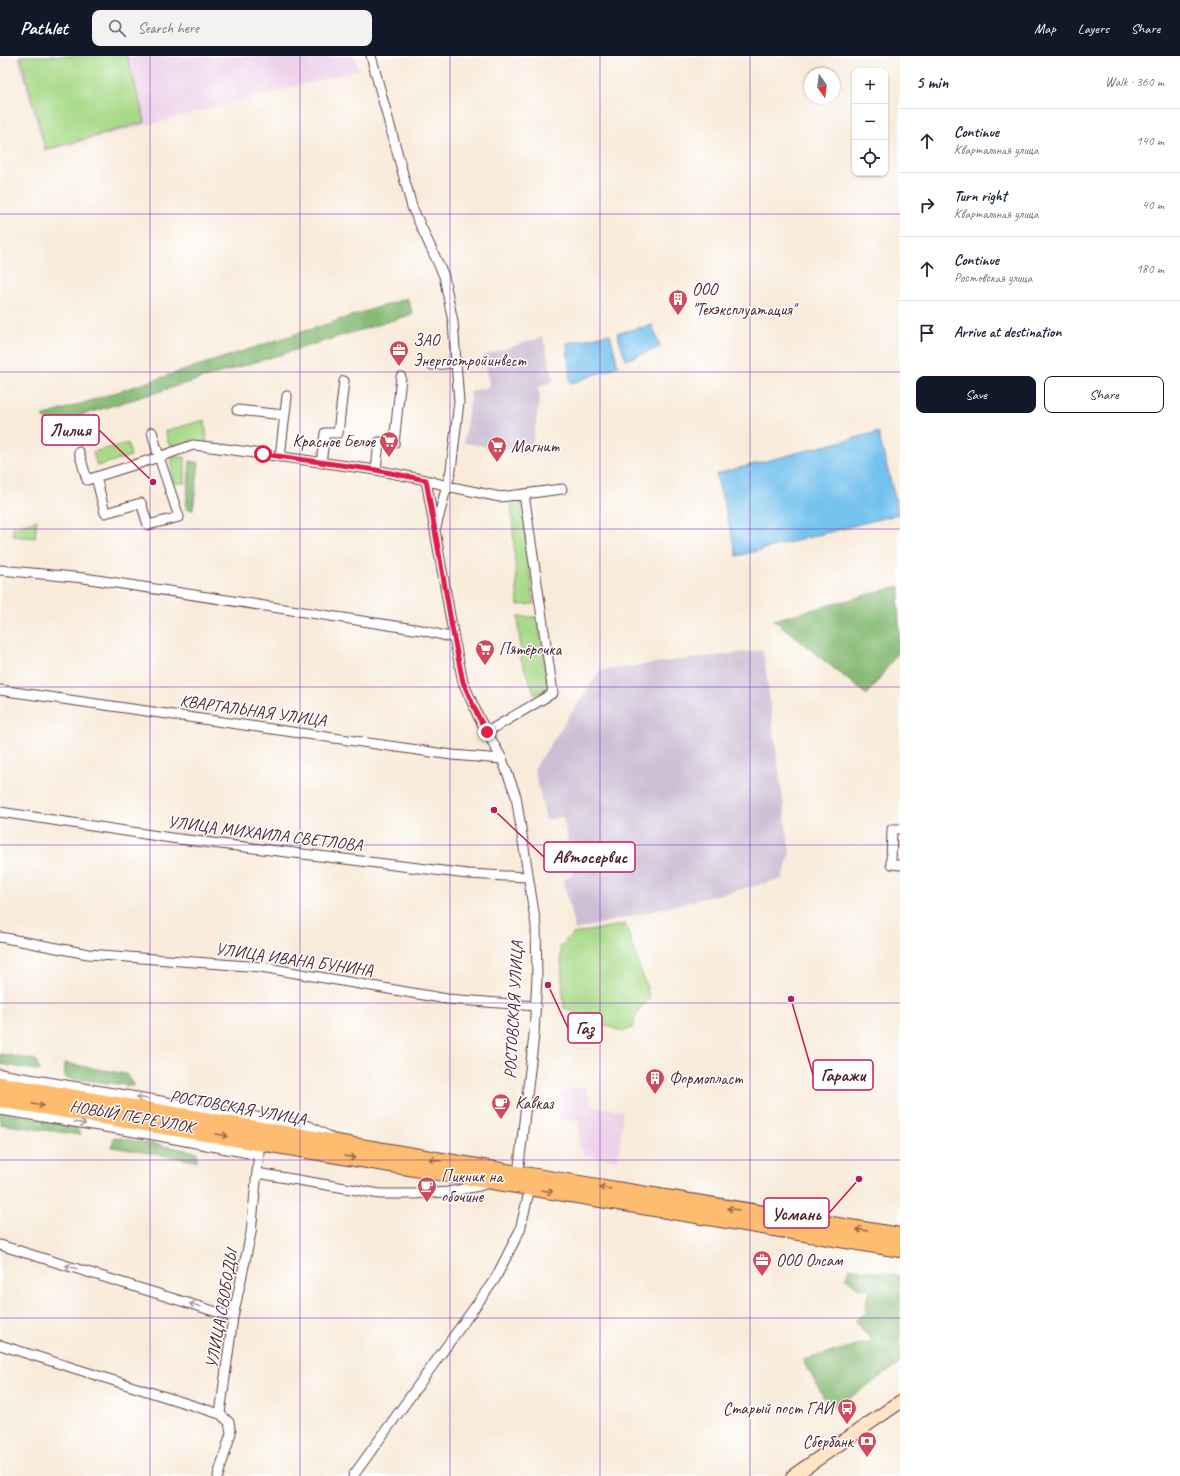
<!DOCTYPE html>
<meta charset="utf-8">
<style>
:root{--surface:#fff;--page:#f2f2f3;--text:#1f2937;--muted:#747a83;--line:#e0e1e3;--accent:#111827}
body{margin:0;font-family:Caveat,sans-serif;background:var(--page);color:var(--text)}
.controls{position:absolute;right:12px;top:12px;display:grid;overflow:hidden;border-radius:8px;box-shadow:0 1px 3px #0004}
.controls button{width:36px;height:36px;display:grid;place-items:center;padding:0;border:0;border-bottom:1px solid var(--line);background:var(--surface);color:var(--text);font:20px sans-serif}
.compass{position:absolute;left:804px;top:12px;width:36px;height:36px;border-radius:50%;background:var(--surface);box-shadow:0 1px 3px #0004;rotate:166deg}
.stop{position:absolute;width:12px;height:12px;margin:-9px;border:3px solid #e11d48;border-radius:50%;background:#fff}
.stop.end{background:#e11d48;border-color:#fff;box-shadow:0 1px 4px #0008}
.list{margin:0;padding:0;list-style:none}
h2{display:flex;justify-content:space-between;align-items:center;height:52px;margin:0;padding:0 16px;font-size:17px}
h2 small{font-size:13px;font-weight:400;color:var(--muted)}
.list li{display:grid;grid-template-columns:26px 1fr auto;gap:12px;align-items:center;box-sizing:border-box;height:64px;padding:0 16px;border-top:1px solid var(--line)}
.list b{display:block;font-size:15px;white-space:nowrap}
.list p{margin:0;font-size:13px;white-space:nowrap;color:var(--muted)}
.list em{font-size:13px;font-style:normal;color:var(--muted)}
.actions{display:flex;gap:8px;padding:12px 16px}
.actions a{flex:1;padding:9px 0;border:1px solid var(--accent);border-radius:8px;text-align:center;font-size:14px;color:var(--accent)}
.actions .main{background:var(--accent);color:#fff}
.icon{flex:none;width:22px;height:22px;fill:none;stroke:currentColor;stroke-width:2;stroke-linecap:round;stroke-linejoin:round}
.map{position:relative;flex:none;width:900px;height:1420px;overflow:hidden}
header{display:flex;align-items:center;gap:24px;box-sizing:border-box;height:56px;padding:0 20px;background:var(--accent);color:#fff}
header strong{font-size:19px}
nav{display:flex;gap:22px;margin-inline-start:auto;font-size:14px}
.search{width:280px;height:36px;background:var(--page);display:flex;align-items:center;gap:10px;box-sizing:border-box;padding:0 14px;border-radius:8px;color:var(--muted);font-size:15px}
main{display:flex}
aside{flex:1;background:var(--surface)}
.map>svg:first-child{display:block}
.built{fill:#edd0e9}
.industrial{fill:#ccbed4}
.green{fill:#a9da89;stroke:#7a7c5a}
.forest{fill:#86ba75;stroke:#686c50}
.water{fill:#73c1ed;stroke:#5e708c}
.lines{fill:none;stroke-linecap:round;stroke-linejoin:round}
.street-casing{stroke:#643e45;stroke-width:11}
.secondary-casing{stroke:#643e45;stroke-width:15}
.highway-casing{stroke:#643e45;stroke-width:18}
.street{stroke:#fff;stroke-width:9}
.secondary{stroke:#fee4c5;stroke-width:13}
.highway{stroke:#fdbc6f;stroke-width:16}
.oneway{stroke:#ae9aa0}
.oneway2{stroke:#9b664a}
.route{stroke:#e11d48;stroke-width:5}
.grid{fill:none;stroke:#7b2cbf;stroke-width:1;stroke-opacity:0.55}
.labels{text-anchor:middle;stroke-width:3;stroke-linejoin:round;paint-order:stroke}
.poi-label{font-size:17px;fill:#4a1f2b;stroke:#fff;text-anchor:start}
.street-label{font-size:17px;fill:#4a1f2b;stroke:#fff}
.leader{fill:none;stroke:#c2185b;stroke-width:1.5}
.callout-dot{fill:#c2185b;stroke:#fff;stroke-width:1.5}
.callout{fill:#fff;stroke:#c2185b;stroke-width:1.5}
.callout-label{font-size:18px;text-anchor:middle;font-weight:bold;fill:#4a1f2b}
</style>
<header>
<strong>Pathlet</strong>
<div class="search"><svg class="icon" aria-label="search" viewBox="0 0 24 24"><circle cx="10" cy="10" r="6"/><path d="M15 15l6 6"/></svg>Search here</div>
<nav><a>Map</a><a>Layers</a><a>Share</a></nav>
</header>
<main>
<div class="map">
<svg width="900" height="1420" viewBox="0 0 900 1420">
<rect width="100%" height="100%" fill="#fff"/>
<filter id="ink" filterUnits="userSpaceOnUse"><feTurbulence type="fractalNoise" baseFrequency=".025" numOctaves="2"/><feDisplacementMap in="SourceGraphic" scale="8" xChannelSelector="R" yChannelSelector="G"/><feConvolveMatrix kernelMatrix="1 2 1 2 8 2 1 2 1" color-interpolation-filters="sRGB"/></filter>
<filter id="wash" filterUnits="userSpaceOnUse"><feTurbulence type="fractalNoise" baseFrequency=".012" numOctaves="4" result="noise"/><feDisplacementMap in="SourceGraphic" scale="16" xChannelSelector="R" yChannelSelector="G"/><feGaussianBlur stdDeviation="0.9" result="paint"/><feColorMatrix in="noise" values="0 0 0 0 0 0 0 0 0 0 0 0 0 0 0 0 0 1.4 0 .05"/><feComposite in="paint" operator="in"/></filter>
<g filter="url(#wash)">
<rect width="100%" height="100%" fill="#f8ebda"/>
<path class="built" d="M 17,0 L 354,0 L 358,14 L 44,96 Z
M 586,1031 L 592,1050 L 623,1055 L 618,1104 L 584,1099 L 579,1087 L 580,1065 L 559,1063 L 560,1042 L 567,1033 Z"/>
<path class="industrial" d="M 543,281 L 554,325 L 538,331 L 540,342 L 531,397 L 464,387 L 471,335 L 489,331 L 485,299 Z
M 763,594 L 790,798 L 782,823 L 575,874 L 563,824 L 574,818 L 563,761 L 546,764 L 534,713 L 600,614 Z"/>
<path class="green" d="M 20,0 L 127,0 L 145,66 L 46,94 Z
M 205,364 L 207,388 L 169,389 L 165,375 Z
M 128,387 L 131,400 L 97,410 L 93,396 Z
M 172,401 L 185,401 L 185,427 L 172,427 Z
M 521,444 L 534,548 L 518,549 L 511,445 Z
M 37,464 L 35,482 L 13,480 L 13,471 Z
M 518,561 L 538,561 L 548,632 L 535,639 L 521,603 Z
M 625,868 L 650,942 L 638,955 L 632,972 L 623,976 L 564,952 L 560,890 L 573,878 Z"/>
<path class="forest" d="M 407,242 L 413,258 L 49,369 L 43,360 Z
M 190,405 L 199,407 L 193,454 L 186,453 Z
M 900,530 L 900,542 L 898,543 L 900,594 L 867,639 L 774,564 Z
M 0,998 L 36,1004 L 40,1015 L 0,1008 Z
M 64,1007 L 126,1018 L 134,1030 L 65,1022 Z
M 0,1056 L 75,1069 L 81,1079 L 0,1068 Z
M 114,1081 L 197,1096 L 197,1105 L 112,1091 Z
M 849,1212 L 900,1220 L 900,1307 L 848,1343 L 829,1351 L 803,1304 L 872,1285 L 854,1264 L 867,1256 L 865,1246 L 871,1233 L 859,1232 L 846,1222 Z"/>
<path class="water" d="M 652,269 L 660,291 L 626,304 L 617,277 Z
M 610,278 L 618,310 L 570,328 L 567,287 Z
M 878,376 L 899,458 L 737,500 L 716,418 Z"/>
</g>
<g filter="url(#ink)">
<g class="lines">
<defs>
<path id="street" d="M 371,0 L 412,151 L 444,220 L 453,266 L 459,346 L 451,414 L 436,471
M 432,309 L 456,307
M 237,354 L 284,359
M 152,376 L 159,401 L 193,389 L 219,392 L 376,414 L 426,424 L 447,430 L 500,441 L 524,438 L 553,637 L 487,676
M 79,396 L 87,424 L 96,421 L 105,457 L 141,447 L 148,469 L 179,461 L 159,401 L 96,421
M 280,401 L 287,340
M 321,407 L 325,377 L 338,377 L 344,325
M 376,414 L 379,386 L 394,388 L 401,321
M 426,424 L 454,582 L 463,626 L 479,662 L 502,703 L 516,740 L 536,870 L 537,921 L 534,979 L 518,1118
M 524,438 L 562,433
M 0,514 L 84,522 L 421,574 L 454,582
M 0,634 L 452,699 L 502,703
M 0,756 L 171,782 L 468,818 L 527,821
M 900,773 L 892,773 L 891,808 L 900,809
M 0,881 L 88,898 L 261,911 L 447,943 L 536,950
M 0,1018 L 309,1070 L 330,1081
M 0,1054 L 154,1079 L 259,1099
M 257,1117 L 380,1138 L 413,1138 L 448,1136 L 479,1130 L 489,1127
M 0,1189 L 233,1261
M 0,1289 L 220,1358
M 218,1420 L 231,1377 L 229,1366 L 220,1358 L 233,1261 L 251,1177 L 260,1085
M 353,1420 L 495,1223 L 520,1174 L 530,1132"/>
<path id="secondary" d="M 793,1420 L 900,1346"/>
<path id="highway" d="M 0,1029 L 518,1118 L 900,1180
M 0,1043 L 900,1193"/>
</defs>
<use href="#street" class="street-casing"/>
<use href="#secondary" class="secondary-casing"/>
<use href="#highway" class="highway-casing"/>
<use href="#street" class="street"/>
<use href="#secondary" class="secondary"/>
<use href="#highway" class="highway"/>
</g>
<defs><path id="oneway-shaft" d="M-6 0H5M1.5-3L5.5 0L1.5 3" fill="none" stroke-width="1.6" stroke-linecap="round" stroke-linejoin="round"/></defs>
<g class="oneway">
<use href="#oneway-shaft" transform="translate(142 1042) rotate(-170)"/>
<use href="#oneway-shaft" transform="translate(80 1067) rotate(10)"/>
<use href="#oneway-shaft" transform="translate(71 1211) rotate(-163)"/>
<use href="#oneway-shaft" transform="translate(195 1249) rotate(-163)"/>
</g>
<g class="oneway2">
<use href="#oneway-shaft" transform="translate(38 1049) rotate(9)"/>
<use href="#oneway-shaft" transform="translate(222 1079) rotate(9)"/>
<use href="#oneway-shaft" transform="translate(350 1101) rotate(10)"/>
<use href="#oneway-shaft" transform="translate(435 1104) rotate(-170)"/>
<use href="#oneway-shaft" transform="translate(605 1132) rotate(-171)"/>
<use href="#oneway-shaft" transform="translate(547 1135) rotate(9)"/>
<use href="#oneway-shaft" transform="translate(733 1153) rotate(-171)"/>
<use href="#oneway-shaft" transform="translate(862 1174) rotate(-171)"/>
</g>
</g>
<g class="lines" filter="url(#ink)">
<path class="route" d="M 263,398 L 376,414 L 426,424 L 454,582 L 463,626 L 479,662 L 487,676"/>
</g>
<path class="grid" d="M 150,0 L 150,1420M 300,0 L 300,1420M 450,0 L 450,1420M 600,0 L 600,1420M 750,0 L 750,1420M 0,158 L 900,158M 0,316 L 900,316M 0,473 L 900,473M 0,631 L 900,631M 0,789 L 900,789M 0,947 L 900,947M 0,1104 L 900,1104M 0,1262 L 900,1262"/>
<defs>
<symbol id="building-pin" viewBox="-11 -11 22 30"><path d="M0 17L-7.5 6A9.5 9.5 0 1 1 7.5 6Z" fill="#d1495b" stroke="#fff"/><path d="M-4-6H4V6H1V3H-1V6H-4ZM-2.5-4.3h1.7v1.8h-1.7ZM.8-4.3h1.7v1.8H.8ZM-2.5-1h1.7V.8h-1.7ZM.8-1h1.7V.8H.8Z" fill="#fff"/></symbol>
<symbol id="office-pin" viewBox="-11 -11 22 30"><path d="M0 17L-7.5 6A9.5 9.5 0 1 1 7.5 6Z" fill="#d1495b" stroke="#fff"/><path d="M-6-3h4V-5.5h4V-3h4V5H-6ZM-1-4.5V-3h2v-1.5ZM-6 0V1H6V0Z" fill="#fff"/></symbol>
<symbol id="supermarket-pin" viewBox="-11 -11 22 30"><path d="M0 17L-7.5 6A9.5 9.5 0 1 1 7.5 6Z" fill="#d1495b" stroke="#fff"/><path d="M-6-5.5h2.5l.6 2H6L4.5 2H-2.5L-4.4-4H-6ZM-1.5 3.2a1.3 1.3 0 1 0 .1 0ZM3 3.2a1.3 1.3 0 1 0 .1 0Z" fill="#fff"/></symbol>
<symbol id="cafe-pin" viewBox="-11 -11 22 30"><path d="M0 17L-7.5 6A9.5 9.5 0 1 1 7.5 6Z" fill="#d1495b" stroke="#fff"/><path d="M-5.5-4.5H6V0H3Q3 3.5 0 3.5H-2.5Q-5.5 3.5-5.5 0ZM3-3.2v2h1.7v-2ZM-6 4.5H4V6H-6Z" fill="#fff"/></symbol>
<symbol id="bus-pin" viewBox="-11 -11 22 30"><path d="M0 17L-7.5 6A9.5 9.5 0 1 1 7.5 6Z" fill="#d1495b" stroke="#fff"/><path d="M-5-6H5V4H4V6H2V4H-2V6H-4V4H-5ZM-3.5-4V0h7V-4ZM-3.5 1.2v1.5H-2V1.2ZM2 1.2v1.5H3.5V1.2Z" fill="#fff"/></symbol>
<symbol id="bank-pin" viewBox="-11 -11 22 30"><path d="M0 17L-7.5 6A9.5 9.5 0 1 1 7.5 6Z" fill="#d1495b" stroke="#fff"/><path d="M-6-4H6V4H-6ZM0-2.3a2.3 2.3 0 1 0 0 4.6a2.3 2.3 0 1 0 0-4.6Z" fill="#fff"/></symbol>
</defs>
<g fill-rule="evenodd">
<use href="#building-pin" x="667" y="232" width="22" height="30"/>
<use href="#office-pin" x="388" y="283" width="22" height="30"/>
<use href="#supermarket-pin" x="378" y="374" width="22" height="30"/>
<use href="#supermarket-pin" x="486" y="379" width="22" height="30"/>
<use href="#supermarket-pin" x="474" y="582" width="22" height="30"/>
<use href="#building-pin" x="644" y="1011" width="22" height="30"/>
<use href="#cafe-pin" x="490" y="1036" width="22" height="30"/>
<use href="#cafe-pin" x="416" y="1119" width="22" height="30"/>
<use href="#office-pin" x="751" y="1193" width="22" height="30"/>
<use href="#bus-pin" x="836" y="1341" width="22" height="30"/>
<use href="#bank-pin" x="856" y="1374" width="22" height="30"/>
</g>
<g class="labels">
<g class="poi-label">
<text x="692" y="239">ООО<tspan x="692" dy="20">"Техэксплуатация"</tspan></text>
<text x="413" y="290">ЗАО<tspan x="413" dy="20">Энергостройинвест</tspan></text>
<text x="375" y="391" text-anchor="end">Красное Белое</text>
<text x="511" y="396">Магнит</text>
<text x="499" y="599">Пятёрочка</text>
<text x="669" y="1028">Формопласт</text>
<text x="515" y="1053">Кавказ</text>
<text x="441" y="1126">Пикник на<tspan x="441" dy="20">обочине</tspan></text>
<text x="776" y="1210">ООО Олсам</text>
<text x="833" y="1358" text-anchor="end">Старый пост ГАИ</text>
<text x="853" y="1391" text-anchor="end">Сбербанк</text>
</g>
<g class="street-label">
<text transform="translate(253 654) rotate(8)" y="6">КВАРТАЛЬНАЯ УЛИЦА</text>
<text transform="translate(265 777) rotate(7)" y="6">УЛИЦА МИХАИЛА СВЕТЛОВА</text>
<text transform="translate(294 903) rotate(8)" y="6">УЛИЦА ИВАНА БУНИНА</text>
<text transform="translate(513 954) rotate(-87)" y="6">РОСТОВСКАЯ УЛИЦА</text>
<text transform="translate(238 1051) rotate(10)" y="6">РОСТОВСКАЯ УЛИЦА</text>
<text transform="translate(132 1060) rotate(10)" y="6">НОВЫЙ ПЕРЕУЛОК</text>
<text transform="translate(221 1253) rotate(-80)" y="6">УЛИЦА СВОБОДЫ</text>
</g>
</g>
<path class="leader" d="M153 426L99 374M494 754L544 801M548 929L568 972M791 943L813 1019M859 1123L829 1157"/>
<g class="callout-dot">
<circle cx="153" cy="426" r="4"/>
<circle cx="494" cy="754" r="4"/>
<circle cx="548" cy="929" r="4"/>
<circle cx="791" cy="943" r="4"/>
<circle cx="859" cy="1123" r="4"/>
</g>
<g class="callout">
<rect x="42" y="359" width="57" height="30" rx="4"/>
<rect x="544" y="786" width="91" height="30" rx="4"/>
<rect x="568" y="957" width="34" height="30" rx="4"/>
<rect x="813" y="1004" width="60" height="30" rx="4"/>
<rect x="764" y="1142" width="65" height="30" rx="4"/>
</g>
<g class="callout-label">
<text x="70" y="380">Лилия</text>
<text x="590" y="807">Автосервис</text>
<text x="585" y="978">Газ</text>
<text x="843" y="1025">Гаражи</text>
<text x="796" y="1164">Усмань</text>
</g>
</svg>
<div class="controls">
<button>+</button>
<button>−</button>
<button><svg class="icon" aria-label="locate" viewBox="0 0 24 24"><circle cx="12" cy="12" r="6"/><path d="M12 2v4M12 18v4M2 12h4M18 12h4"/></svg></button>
</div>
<svg class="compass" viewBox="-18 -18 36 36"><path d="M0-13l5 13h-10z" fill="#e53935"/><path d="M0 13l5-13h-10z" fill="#747a83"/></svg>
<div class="stop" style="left:263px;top:398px"></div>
<div class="stop end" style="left:487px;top:676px"></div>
</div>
<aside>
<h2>5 min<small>Walk · 360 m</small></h2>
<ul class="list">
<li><svg class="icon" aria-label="ahead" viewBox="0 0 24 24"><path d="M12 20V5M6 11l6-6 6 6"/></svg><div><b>Continue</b><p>Квартальная улица</p></div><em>140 m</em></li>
<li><svg class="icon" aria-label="right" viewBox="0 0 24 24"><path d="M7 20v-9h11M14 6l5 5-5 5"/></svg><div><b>Turn right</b><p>Квартальная улица</p></div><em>40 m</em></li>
<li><svg class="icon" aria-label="ahead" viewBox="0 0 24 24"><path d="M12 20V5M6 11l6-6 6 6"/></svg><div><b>Continue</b><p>Ростовская улица</p></div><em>180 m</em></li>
<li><svg class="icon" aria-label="arrive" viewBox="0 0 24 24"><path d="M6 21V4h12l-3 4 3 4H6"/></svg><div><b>Arrive at destination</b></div></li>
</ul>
<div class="actions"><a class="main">Save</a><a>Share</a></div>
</aside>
</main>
